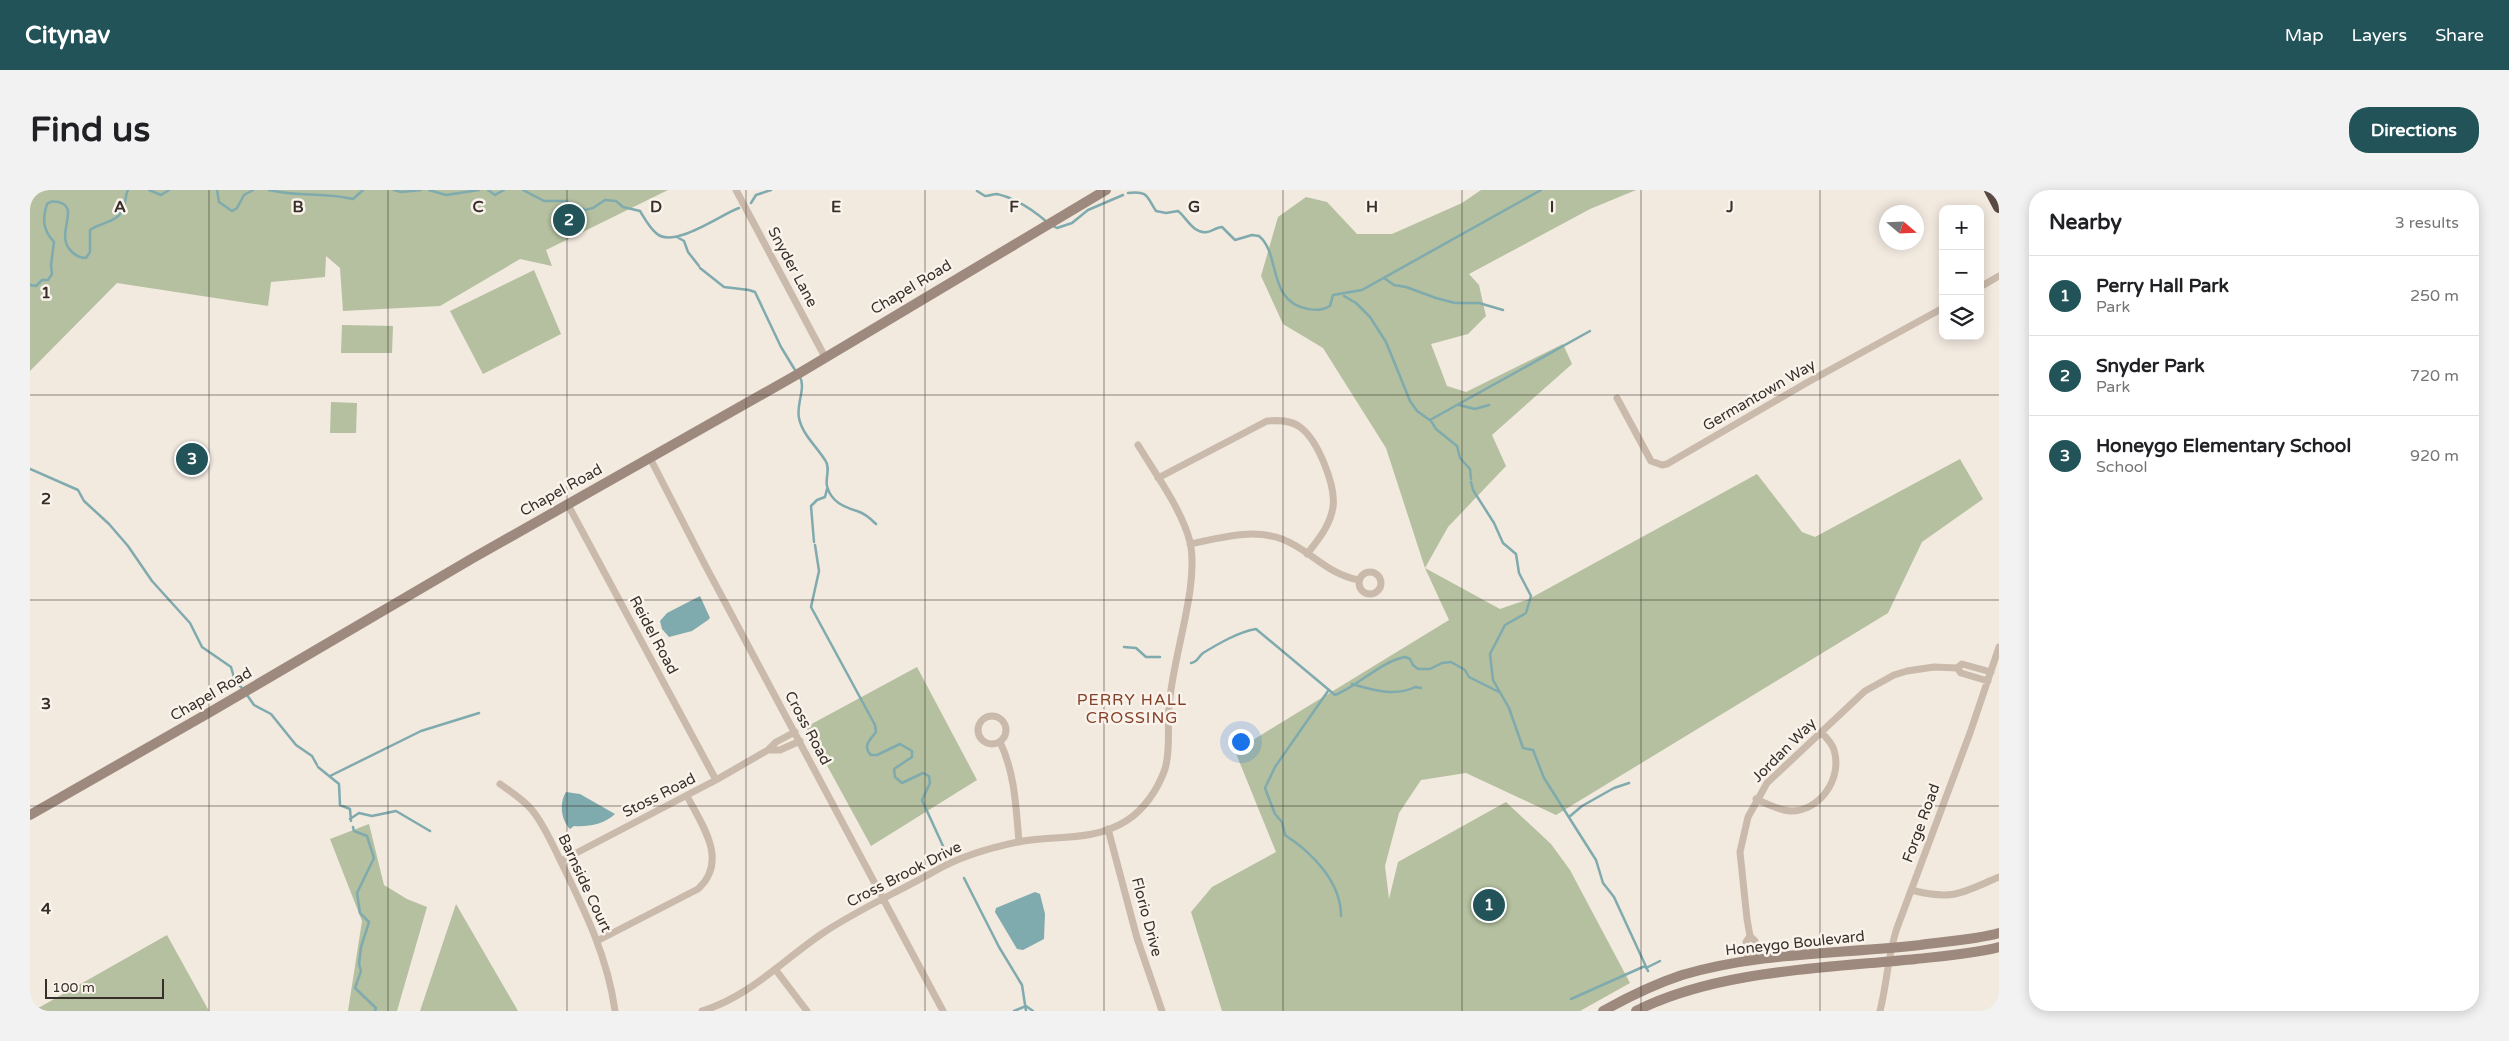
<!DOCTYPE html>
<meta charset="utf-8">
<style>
:root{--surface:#fff;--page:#f2f2f2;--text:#202124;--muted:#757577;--line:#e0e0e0;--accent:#215358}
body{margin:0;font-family:"Varela Round",sans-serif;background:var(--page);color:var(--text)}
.controls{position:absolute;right:15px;top:15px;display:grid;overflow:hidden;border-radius:10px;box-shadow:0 2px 12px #0003}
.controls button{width:45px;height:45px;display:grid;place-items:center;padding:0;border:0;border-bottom:1px solid var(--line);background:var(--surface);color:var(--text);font:25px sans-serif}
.compass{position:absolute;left:1849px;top:15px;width:45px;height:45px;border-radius:50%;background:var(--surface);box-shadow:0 2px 12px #0003;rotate:109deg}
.scale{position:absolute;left:15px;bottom:12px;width:119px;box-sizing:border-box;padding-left:5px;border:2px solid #382f2a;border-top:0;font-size:14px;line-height:18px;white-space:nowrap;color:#382f2a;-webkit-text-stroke:4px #f9f3eb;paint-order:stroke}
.you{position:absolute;left:1210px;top:551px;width:18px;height:18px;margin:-12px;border:4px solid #fff;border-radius:50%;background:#1a73e8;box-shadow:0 0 0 8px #1a73e833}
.badge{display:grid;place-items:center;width:32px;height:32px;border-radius:50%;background:var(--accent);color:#fff;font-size:16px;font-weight:700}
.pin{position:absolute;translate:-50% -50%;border:2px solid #fff;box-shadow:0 1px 5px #0006}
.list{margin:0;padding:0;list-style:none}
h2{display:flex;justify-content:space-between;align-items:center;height:65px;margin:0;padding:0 20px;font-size:21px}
h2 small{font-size:16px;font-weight:400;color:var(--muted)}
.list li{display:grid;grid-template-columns:32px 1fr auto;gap:15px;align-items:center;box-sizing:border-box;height:80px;padding:0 20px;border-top:1px solid var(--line)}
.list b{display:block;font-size:19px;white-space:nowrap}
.list p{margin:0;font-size:16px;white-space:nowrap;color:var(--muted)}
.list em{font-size:16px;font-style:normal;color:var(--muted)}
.icon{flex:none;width:28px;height:28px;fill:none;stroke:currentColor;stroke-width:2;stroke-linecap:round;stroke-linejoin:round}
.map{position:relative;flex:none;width:1969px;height:821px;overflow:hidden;border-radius:20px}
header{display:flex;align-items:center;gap:30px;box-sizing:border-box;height:70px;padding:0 25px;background:var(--accent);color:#fff}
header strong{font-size:24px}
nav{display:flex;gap:28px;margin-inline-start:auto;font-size:18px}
.intro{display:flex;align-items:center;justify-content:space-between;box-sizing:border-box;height:120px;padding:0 30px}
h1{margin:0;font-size:35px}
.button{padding:12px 22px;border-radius:20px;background:var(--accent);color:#fff;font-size:18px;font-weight:700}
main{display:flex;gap:30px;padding:0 30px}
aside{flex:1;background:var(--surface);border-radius:20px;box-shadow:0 2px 12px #0003}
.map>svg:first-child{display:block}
.green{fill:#b4c09f}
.water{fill:#7faaae}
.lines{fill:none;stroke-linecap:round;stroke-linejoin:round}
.stream{stroke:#7faaae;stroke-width:2.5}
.street{stroke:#cabaab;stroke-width:7}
.secondary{stroke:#9d897d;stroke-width:10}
.highway{stroke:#584942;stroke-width:12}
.grid{fill:none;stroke:#382f2a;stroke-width:1;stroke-opacity:0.55}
.labels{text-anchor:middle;stroke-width:5;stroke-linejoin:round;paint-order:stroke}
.street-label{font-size:15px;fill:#382f2a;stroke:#f9f3eb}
.neighbourhood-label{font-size:16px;letter-spacing:1px;fill:#833f27;stroke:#f9f3eb}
.grid-label{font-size:16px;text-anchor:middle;font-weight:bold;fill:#382f2a;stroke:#f9f3eb;stroke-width:5;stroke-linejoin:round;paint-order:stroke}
</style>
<header>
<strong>Citynav</strong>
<nav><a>Map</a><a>Layers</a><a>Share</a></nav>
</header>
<div class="intro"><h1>Find us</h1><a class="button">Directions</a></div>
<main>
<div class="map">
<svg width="1969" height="821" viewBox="0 0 1969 821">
<rect width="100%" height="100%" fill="#f2e9df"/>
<path class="green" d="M 0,0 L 638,0 L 516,60 L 522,76 L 490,69 L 410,116 L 313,121 L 310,78 L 296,66 L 295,87 L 241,92 L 238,116 L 87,93 L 0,181 Z
M 1451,0 L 1606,0 L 1560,19 L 1439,84 L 1449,95 L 1456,126 L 1438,144 L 1401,154 L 1417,196 L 1436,202 L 1533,154 L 1542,174 L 1462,245 L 1476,276 L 1418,337 L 1395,378 L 1470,419 L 1499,409 L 1727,284 L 1772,342 L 1785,347 L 1930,269 L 1953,309 L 1892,352 L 1858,423 L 1526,625 L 1436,583 L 1391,590 L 1369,623 L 1355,676 L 1359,709 L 1368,672 L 1476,612 L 1521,654 L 1540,680 L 1600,793 L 1550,821 L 1192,821 L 1161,722 L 1182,697 L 1246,662 L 1205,561 L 1419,430 L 1395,378 L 1356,258 L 1293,158 L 1253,134 L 1231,86 L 1248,27 L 1276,7 L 1297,12 L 1327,44 L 1362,44 L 1432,13 Z
M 504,80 L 531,144 L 453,184 L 420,121 Z
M 312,135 L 363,136 L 362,163 L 311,163 Z
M 301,212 L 327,213 L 326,243 L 300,243 Z
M 887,477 L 947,590 L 841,656 L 776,537 Z
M 339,634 L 354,695 L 377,709 L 397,717 L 367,821 L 318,821 L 332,731 L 300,649 Z
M 426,714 L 488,821 L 390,821 Z
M 137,745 L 179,821 L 3,821 Z"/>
<path class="water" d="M 670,406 L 680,428 L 678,430 L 662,441 L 639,447 L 632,439 L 630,431 L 637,423 Z
M 536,602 L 550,604 L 585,624 C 575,634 558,637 544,636 L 540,639 C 531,630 529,613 536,602 Z
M 1005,702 L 1010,704 L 1015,724 L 1014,749 L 993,760 L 987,759 L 965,722 L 966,718 Z"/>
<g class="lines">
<path class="stream" d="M 119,0 L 131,5 L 139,0
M 187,0 L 189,12 L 202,21 L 207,18 L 214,5 L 223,0
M 239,0 C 267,7 295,2 323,9 L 333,0
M 364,0 L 371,2 L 391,0
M 399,0 L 416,5 L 449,0
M 458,0 L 465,5 L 474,0
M 493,0 L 514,11 L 535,11 L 555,20 L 563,18 L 575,10 L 586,11 L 593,17 L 610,21 C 615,29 619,37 626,43 C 643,60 691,24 709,18
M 947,1 L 955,6 C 959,6 963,4 967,4 C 985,8 1003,20 1017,32
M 1098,3 C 1119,0 1117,8 1126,21 L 1136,23 L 1148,21 C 1157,28 1163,44 1177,42 C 1182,42 1186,37 1192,37 L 1205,50 L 1222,45 L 1229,46 C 1251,64 1237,112 1278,119 C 1286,120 1292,121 1300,116 L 1303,105 L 1332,100 L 1511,0
M 721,13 L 726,5 L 741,0
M 1021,35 L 1027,38 L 1042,33 L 1058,20 L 1093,5
M 647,47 L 654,51 L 658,62 L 669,76
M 670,78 L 694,97 L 719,100 L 725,102 L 751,157 L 765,180
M 1354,88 L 1364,95 L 1376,97 L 1406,108 L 1425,113 L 1449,113 L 1473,120
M 0,95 L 6,96 L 12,90 L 18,90 L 22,84 L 21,75 L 24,52 C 13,40 12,30 17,14 C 21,11 23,11 28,12 C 52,17 23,45 42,62 C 46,66 50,68 56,68 L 60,62 L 60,40 C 71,32 87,33 93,19 C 97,12 94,7 98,0
M 1314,106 L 1326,113 L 1340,127 L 1356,152 L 1380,211 L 1387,221 L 1401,231 L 1406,239 L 1427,256 L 1430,268 L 1440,279 L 1441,289
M 770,187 C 776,198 766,215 769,228 C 772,244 787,257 795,270 C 801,278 795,288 797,296 C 801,312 814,317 827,321 C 834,323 841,329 846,334
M 1429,215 L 1445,219 L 1459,215
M 1400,230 L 1560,141
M 0,279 L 48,300 L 54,311 L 79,334 L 98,356 L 122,391 L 160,433 L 172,457 L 201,477 L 205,491 L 212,498
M 1441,292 L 1443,300 L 1464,333 L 1473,353 L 1486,364 L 1489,383 L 1501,406 L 1496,423 L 1475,435 L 1460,464 L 1463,490 L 1479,518 L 1493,558 L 1503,560 L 1514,588 L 1566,670 L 1573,693 L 1584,707 L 1618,781
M 784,352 L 781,316 L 787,310 L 795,307 L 797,299
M 785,355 L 789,381 L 781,417 L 845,535 L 846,542 C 840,550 832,556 841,565 L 847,565 L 870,554 L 882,561 L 882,567 L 864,579 L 865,587 L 872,593 L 893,583 L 899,586 L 900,593 L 892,610 L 913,656
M 1094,457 L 1106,458 L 1116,467 L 1130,467
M 1161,473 C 1168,472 1168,467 1173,463 C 1188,454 1208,442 1226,439 L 1305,505 C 1329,496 1349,472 1375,467 L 1380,469 L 1383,475 L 1388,479 L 1400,479 L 1412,473 L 1421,472 L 1435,480 L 1439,487 L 1469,502
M 1322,494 C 1342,500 1366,507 1385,497 L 1391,498
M 1298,501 L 1245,577 L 1235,598 L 1245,624 L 1252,632 L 1255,645 C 1281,662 1311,691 1311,726
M 217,505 L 224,515 L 241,524 L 266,555 L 282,566 L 287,575
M 288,577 L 309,594 L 310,615 L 320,619 L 321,631
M 300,586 L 391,541 L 449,523
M 1539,627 L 1552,616 L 1584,598 L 1599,593
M 320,629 L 329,623 L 342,626 L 366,621 L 400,641
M 323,637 L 324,641 L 337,646 L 344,668 L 327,703 L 330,723 L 339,732 L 331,757 L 329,774 L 331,781 L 325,798 L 346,818 L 345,821
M 934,688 L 969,757 L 992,795 L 996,821
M 1616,778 L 1630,771
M 1541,809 L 1615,776
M 996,816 L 1003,821
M 984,821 L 996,816"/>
<path class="street" d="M 706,0 L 795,167
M 1950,97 L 1969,86
M 1587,208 L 1621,271 L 1632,275 L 1637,274 L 1778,192 L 1913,118
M 620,268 L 674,373 L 913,821
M 1128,288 L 1237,231 C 1249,230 1261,230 1270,237 C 1288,250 1306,296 1303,317 C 1300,336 1288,350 1277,364
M 537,313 L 686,590
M 1160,354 C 1190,348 1222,338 1252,349 C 1281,360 1296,384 1329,390
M1329 393a11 11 0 1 1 22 0a11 11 0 1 1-22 0Z
M 1927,478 L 1931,483 L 1958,491
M948 540a14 14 0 1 1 28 0a14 14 0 1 1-28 0Z
M 970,552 C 985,583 986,618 989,652
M 738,560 L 750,560 L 770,551
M 470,594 C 481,602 493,609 502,620 C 515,636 523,656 532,674 C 555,721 578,768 585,821
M 1726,609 C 1737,614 1748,620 1760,621 C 1789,622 1813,589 1804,560 C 1802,553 1796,547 1791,542
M 1078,639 L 1107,748 L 1132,821
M 531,671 L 686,590 L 738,560 L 746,552 L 765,542
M 1881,700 C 1924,711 1931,703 1969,687
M 567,751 L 668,699 C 699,671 672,635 657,606
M 1728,770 L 1725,751 L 1720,746 L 1717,729 L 1710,662 L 1718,627 L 1737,593 L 1835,501 L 1864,485 L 1877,481 L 1904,477 L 1927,478 L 1932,474 L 1961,482
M 1718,771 L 1716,752 L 1720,746
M 745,779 L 777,821
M 672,821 C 719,807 753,770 793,743 C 829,719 868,702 905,681 C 931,666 959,658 988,652 C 1024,645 1063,652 1096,631 C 1114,620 1128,599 1135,579 C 1141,559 1137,539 1139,518 C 1141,471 1170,396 1160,352 C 1152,320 1125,283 1108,255
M 1850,821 C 1857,793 1858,765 1867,738 L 1940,543 L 1969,457"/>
<path class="secondary" d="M 0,625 L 182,521 L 443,368 L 768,184 L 1076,0
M 1573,821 C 1598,807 1625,794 1652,785 C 1729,762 1811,764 1890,755 C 1917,751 1943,750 1969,743
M 1606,821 C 1686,780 1797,778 1886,769 C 1913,766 1942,764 1969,757"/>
<path class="highway" d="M 1960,0 L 1969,17"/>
</g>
<path class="grid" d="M 179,0 L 179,821M 358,0 L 358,821M 537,0 L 537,821M 716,0 L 716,821M 895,0 L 895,821M 1074,0 L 1074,821M 1253,0 L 1253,821M 1432,0 L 1432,821M 1611,0 L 1611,821M 1790,0 L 1790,821M 0,205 L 1969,205M 0,410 L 1969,410M 0,616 L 1969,616"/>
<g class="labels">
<g class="street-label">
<text transform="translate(763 77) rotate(62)" y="5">Snyder Lane</text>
<text transform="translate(881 97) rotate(-31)" y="5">Chapel Road</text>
<text transform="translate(1729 205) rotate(-30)" y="5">Germantown Way</text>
<text transform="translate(531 300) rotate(-29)" y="5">Chapel Road</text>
<text transform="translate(624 445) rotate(62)" y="5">Reidel Road</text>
<text transform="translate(181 504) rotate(-30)" y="5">Chapel Road</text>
<text transform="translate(778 538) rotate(62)" y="5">Cross Road</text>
<text transform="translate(1754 560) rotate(-45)" y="5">Jordan Way</text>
<text transform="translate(629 605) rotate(-27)" y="5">Stoss Road</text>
<text transform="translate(1891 633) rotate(-70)" y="5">Forge Road</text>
<text transform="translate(874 684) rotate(-27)" y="5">Cross Brook Drive</text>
<text transform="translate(555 693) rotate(65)" y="5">Barnside Court</text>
<text transform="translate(1117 727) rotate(75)" y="5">Florio Drive</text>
<text transform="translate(1765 753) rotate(-6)" y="5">Honeygo Boulevard</text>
</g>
<g class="neighbourhood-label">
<text x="1102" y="515">PERRY HALL<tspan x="1102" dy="18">CROSSING</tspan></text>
</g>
</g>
<g class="grid-label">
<text x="90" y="22">A</text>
<text x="268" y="22">B</text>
<text x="448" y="22">C</text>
<text x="626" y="22">D</text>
<text x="806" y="22">E</text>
<text x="984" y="22">F</text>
<text x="1164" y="22">G</text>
<text x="1342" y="22">H</text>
<text x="1522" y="22">I</text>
<text x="1700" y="22">J</text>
<text x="16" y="108">1</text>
<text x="16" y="314">2</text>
<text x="16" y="519">3</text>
<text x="16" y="724">4</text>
</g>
</svg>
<div class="controls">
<button>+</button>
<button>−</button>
<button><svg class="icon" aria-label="layers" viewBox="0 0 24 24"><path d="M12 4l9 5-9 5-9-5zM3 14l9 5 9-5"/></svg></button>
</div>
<svg class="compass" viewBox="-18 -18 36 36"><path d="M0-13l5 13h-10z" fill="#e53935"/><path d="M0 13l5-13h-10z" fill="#757577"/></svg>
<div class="scale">100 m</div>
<div class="you"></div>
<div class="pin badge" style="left:1459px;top:715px">1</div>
<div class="pin badge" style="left:539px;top:30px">2</div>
<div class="pin badge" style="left:162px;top:269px">3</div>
</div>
<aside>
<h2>Nearby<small>3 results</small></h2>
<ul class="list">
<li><span class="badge">1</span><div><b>Perry Hall Park</b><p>Park</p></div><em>250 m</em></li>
<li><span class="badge">2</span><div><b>Snyder Park</b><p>Park</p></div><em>720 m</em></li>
<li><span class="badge">3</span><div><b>Honeygo Elementary School</b><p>School</p></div><em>920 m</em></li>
</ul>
</aside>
</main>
